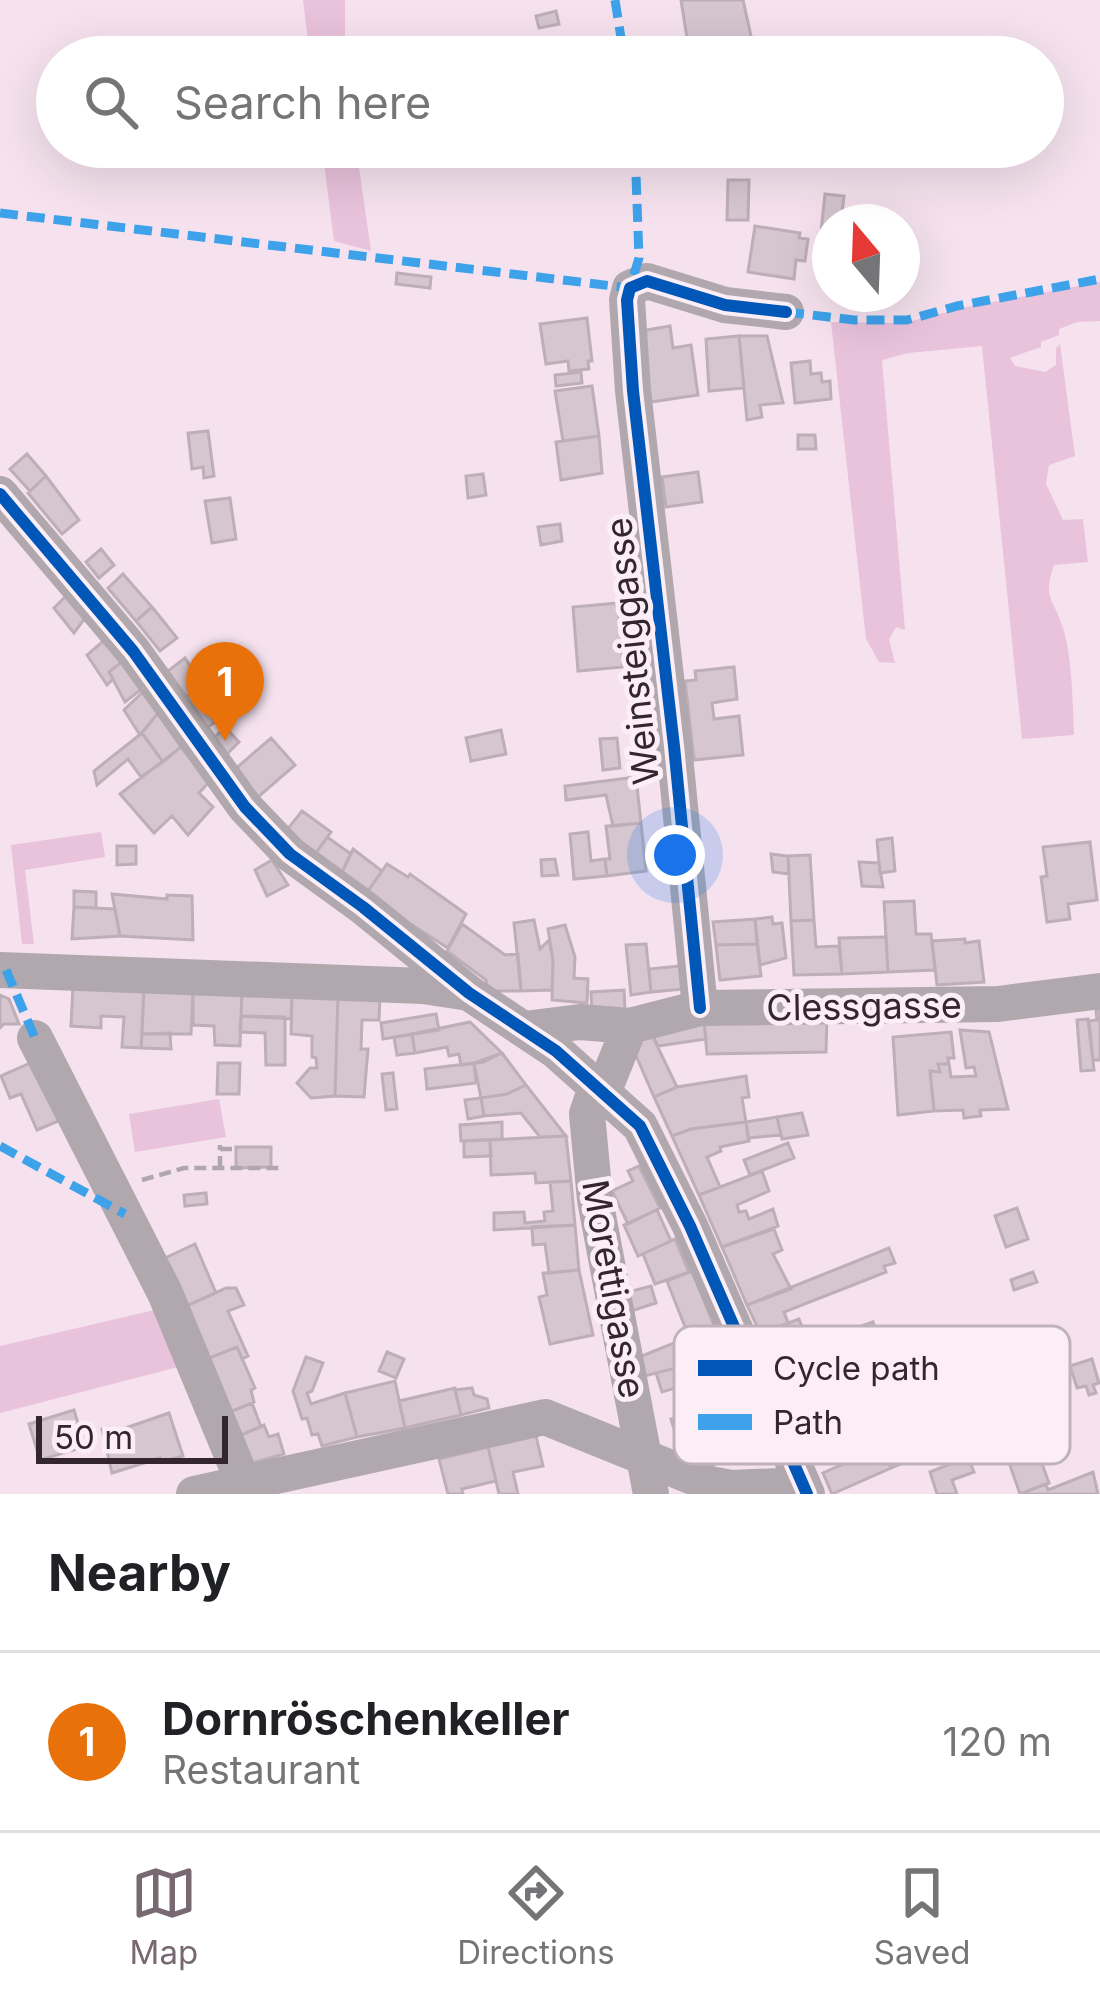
<!DOCTYPE html>
<meta charset="utf-8">
<style>
:root{--surface:#fff;--page:#f6f6f6;--text:#202124;--muted:#757577;--line:#e0e0e0;--accent:#776871}
body{margin:0;font-family:Inter,sans-serif;background:var(--page);color:var(--text)}
.compass{position:absolute;left:812px;top:204px;width:108px;height:108px;border-radius:50%;background:var(--surface);box-shadow:0 12px 48px #0002;rotate:341deg}
.scale{position:absolute;left:36px;bottom:30px;width:192px;box-sizing:border-box;padding-left:12px;border:6px solid #33262e;border-top:0;font-size:33px;line-height:42px;white-space:nowrap;color:#33262e;-webkit-text-stroke:9px #fceef7;paint-order:stroke}
.you{position:absolute;left:675px;top:855px;width:42px;height:42px;margin:-30px;border:9px solid #fff;border-radius:50%;background:#1a73e8;box-shadow:0 0 0 18px #1a73e833}
.badge{display:grid;place-items:center;width:78px;height:78px;border-radius:50%;background:var(--accent);color:#fff;font-size:39px;font-weight:700}
.pin{position:absolute;translate:-50% -99px;filter:drop-shadow(0 3px 6px #0008)}
.pin::after{content:'';position:absolute;top:63px;width:42px;height:36px;background:inherit;clip-path:polygon(0 0,100% 0,50% 100%)}
.list{margin:0;padding:0;list-style:none}
h2{display:flex;justify-content:space-between;align-items:center;height:156px;margin:0;padding:0 48px;font-size:51px}
h2 small{font-size:39px;font-weight:400;color:var(--muted)}
.list li{display:grid;grid-template-columns:78px 1fr auto;gap:36px;align-items:center;box-sizing:border-box;height:180px;padding:0 48px;border-top:3px solid var(--line)}
.list b{display:block;font-size:45px;white-space:nowrap}
.list p{margin:0;font-size:39px;white-space:nowrap;color:var(--muted)}
.list em{font-size:39px;font-style:normal;color:var(--muted)}
.icon{flex:none;width:66px;height:66px;fill:none;stroke:currentColor;stroke-width:2;stroke-linecap:round;stroke-linejoin:round}
.map{position:relative;flex:none;width:1100px;height:1494px;overflow:hidden}
.search{position:absolute;background:var(--surface);box-shadow:0 12px 48px #0002;left:36px;right:36px;top:36px;height:132px;display:flex;align-items:center;gap:30px;box-sizing:border-box;padding:0 42px;border-radius:66px;color:var(--muted);font-size:45px}
.sheet{height:336px;background:var(--surface)}
nav{display:flex;justify-content:space-around;align-items:center;box-sizing:border-box;height:168px;border-top:3px solid var(--line);background:var(--surface);font-size:33px;color:var(--muted)}
nav a{display:grid;justify-items:center;gap:6px}
nav .on{color:var(--accent)}
.map>svg:first-child{display:block}
.green{fill:#e9c2db}
.building{fill:#d5c6d0;stroke:#bdaeb7;stroke-width:3}
.lines{fill:none;stroke-linecap:round;stroke-linejoin:round}
.path{stroke:#b0a6ad;stroke-width:4.5;stroke-dasharray:12 6;stroke-linecap:butt}
.minor{stroke:#b1a8ad;stroke-width:36}
.quiet{stroke:#3ea2eb;stroke-width:9;stroke-dasharray:18 9;stroke-linecap:butt}
.cycleway-casing{stroke:#fceef7;stroke-width:20}
.cycleway{stroke:#0057b8;stroke-width:12}
.labels{text-anchor:middle;stroke-width:10;stroke-linejoin:round;paint-order:stroke}
.street-label{font-size:36px;fill:#33262e;stroke:#fceef7}
.key{fill:#fceef7;stroke:#c0b2bb;stroke-width:3}
.key-label{font-size:33px;fill:#33262e}
</style>
<div class="map">
<svg width="1100" height="1494" viewBox="0 0 1100 1494">
<rect width="100%" height="100%" fill="#f5e2ee"/>
<path class="green" d="M 303,0 L 345,0 L 345,57 L 310,57 Z
M 322,147 L 356,147 L 371,251 L 334,241 Z
M 1100,282 L 1100,321 L 1077,322 L 1059,329 L 1059,335 L 1041,342 L 1041,347 L 1010,358 L 1015,366 L 1045,372 L 1056,365 L 1056,348 L 1060,344 L 1075,456 L 1049,465 L 1046,484 L 1063,520 L 1083,519 L 1088,562 L 1054,565 C 1042,600 1054,598 1063,628 C 1072,656 1073,705 1074,735 L 1022,739 L 982,346 L 908,353 L 882,360 L 905,630 L 896,627 L 889,639 L 895,663 L 879,662 L 866,639 L 831,322 L 904,323 L 962,308 Z
M 101,832 L 105,857 L 25,870 L 34,944 L 22,944 L 11,845 Z
M 219,1099 L 226,1137 L 135,1152 L 129,1114 Z
M 159,1309 L 186,1365 L 0,1413 L 0,1346 Z"/>
<path class="building" d="M 681,0 L 743,0 L 753,45 L 734,49 L 735,57 L 690,57 Z
M 556,11 L 559,24 L 539,28 L 536,16 Z
M 728,180 L 749,180 L 748,220 L 727,220 Z
M 825,194 L 844,196 L 841,222 L 830,222 L 830,286 L 824,285 L 828,242 L 820,241 Z
M 755,226 L 800,233 L 799,238 L 808,239 L 805,261 L 796,260 L 794,279 L 748,272 Z
M 397,273 L 431,277 L 430,288 L 396,284 Z
M 587,318 L 592,361 L 588,361 L 589,369 L 569,371 L 568,361 L 546,364 L 540,324 Z
M 670,326 L 673,348 L 691,345 L 698,395 L 651,402 L 641,331 Z
M 739,336 L 744,388 L 709,391 L 706,339 Z
M 767,336 L 783,403 L 760,405 L 762,417 L 747,420 L 739,336 Z
M 810,361 L 811,374 L 821,373 L 822,382 L 830,381 L 831,399 L 795,403 L 791,363 Z
M 581,372 L 582,383 L 556,386 L 555,375 Z
M 592,386 L 599,436 L 563,441 L 555,391 Z
M 208,431 L 214,476 L 204,478 L 203,467 L 192,469 L 188,433 Z
M 798,435 L 815,435 L 816,449 L 798,449 Z
M 599,436 L 602,473 L 561,480 L 556,442 Z
M 27,454 L 46,476 L 30,491 L 10,469 Z
M 698,472 L 702,502 L 666,507 L 662,477 Z
M 483,474 L 486,495 L 468,498 L 466,476 Z
M 46,476 L 79,520 L 62,534 L 28,493 Z
M 230,498 L 236,539 L 212,543 L 205,501 Z
M 560,524 L 562,541 L 541,545 L 538,527 Z
M 101,549 L 114,565 L 99,578 L 86,562 Z
M 123,574 L 152,607 L 136,621 L 108,588 Z
M 70,592 L 88,614 L 74,633 L 54,608 Z
M 618,603 L 623,667 L 578,671 L 573,607 Z
M 152,607 L 177,638 L 160,651 L 136,621 Z
M 108,637 L 123,661 L 109,672 L 113,679 L 107,685 L 87,655 Z
M 185,658 L 203,686 L 185,698 L 168,671 Z
M 123,661 L 143,688 L 125,702 L 109,672 Z
M 734,667 L 737,699 L 712,703 L 714,719 L 739,716 L 743,755 L 694,760 L 685,681 L 696,680 L 695,671 Z
M 203,686 L 224,715 L 207,728 L 185,698 Z
M 144,691 L 158,713 L 140,735 L 124,710 Z
M 158,713 L 181,747 L 163,762 L 142,733 Z
M 225,727 L 239,742 L 225,756 L 211,741 Z
M 501,730 L 506,754 L 471,761 L 466,738 Z
M 142,733 L 163,762 L 141,777 L 128,759 L 97,785 L 94,771 Z
M 271,738 L 295,765 L 257,798 L 233,771 Z
M 617,738 L 620,768 L 603,770 L 600,739 Z
M 181,747 L 209,782 L 199,793 L 213,807 L 188,835 L 172,816 L 154,833 L 120,794 Z
M 636,777 L 641,823 L 613,826 L 606,795 L 566,800 L 565,786 Z
M 302,811 L 331,832 L 314,856 L 286,831 Z
M 641,823 L 646,871 L 607,876 L 605,859 L 610,859 L 606,826 Z
M 588,832 L 591,861 L 605,859 L 607,876 L 574,879 L 570,834 Z
M 327,837 L 351,854 L 341,874 L 314,856 Z
M 892,838 L 895,871 L 880,873 L 877,840 Z
M 1090,842 L 1097,900 L 1068,904 L 1070,919 L 1047,922 L 1041,877 L 1047,876 L 1043,847 Z
M 117,846 L 136,846 L 136,864 L 117,865 Z
M 353,849 L 382,871 L 365,895 L 341,874 Z
M 771,854 L 788,856 L 789,874 L 773,872 Z
M 810,855 L 814,920 L 791,921 L 788,856 Z
M 555,859 L 558,875 L 542,876 L 541,860 Z
M 272,860 L 288,885 L 267,896 L 255,870 Z
M 859,862 L 879,863 L 883,887 L 862,886 Z
M 387,864 L 408,877 L 410,874 L 466,914 L 448,948 L 365,895 Z
M 74,891 L 96,892 L 96,908 L 74,907 Z
M 112,894 L 167,899 L 167,895 L 192,896 L 193,940 L 120,936 Z
M 914,901 L 916,934 L 931,934 L 935,970 L 888,972 L 884,902 Z
M 74,907 L 115,909 L 120,936 L 72,939 Z
M 772,917 L 773,924 L 782,923 L 786,958 L 760,965 L 755,919 Z
M 755,919 L 757,944 L 716,945 L 713,922 Z
M 534,920 L 540,949 L 549,940 L 553,960 L 552,990 L 521,991 L 514,923 Z
M 814,920 L 816,947 L 839,946 L 842,974 L 794,975 L 791,921 Z
M 462,924 L 505,955 L 518,954 L 521,991 L 487,991 L 486,980 L 447,951 Z
M 565,925 L 575,957 L 574,978 L 588,979 L 587,1003 L 552,1000 L 553,960 L 548,929 Z
M 886,937 L 888,972 L 842,974 L 839,938 Z
M 965,939 L 965,943 L 979,941 L 984,982 L 937,985 L 932,941 Z
M 646,944 L 651,992 L 631,995 L 626,945 Z
M 757,944 L 761,976 L 720,980 L 716,945 Z
M 681,966 L 684,989 L 651,992 L 649,969 Z
M 73,985 L 144,988 L 141,1048 L 122,1047 L 124,1017 L 101,1016 L 101,1028 L 71,1026 Z
M 144,988 L 193,990 L 191,1034 L 142,1034 Z
M 193,990 L 242,992 L 240,1046 L 215,1045 L 214,1026 L 193,1025 Z
M 624,990 L 625,1010 L 592,1012 L 591,992 Z
M 242,992 L 292,994 L 291,1019 L 241,1016 Z
M 292,994 L 338,995 L 335,1096 L 311,1098 L 297,1083 L 310,1068 L 317,1068 L 316,1058 L 312,1057 L 312,1036 L 291,1034 Z
M 0,995 L 9,999 L 19,1024 L 4,1024 L 0,1028 Z
M 338,995 L 380,997 L 379,1020 L 362,1020 L 361,1049 L 368,1049 L 364,1097 L 335,1096 Z
M 1096,1010 L 1100,1010 L 1100,1060 L 1093,1060 L 1089,1021 L 1097,1020 Z
M 436,1014 L 439,1030 L 383,1039 L 381,1023 Z
M 241,1016 L 285,1017 L 285,1065 L 266,1065 L 265,1033 L 240,1032 Z
M 827,1018 L 826,1052 L 707,1054 L 704,1021 Z
M 1088,1019 L 1094,1070 L 1081,1071 L 1077,1020 Z
M 704,1021 L 706,1039 L 658,1046 L 650,1031 Z
M 470,1022 L 502,1053 L 483,1062 L 461,1065 L 459,1054 L 449,1056 L 447,1047 L 415,1053 L 412,1034 Z
M 960,1030 L 989,1032 L 1008,1109 L 980,1110 L 981,1116 L 964,1118 L 963,1110 L 934,1111 L 930,1071 L 940,1072 L 938,1064 L 949,1064 L 951,1077 L 976,1076 L 974,1067 L 966,1068 Z
M 650,1031 L 677,1087 L 654,1097 L 631,1044 Z
M 951,1032 L 954,1058 L 948,1058 L 949,1064 L 938,1064 L 940,1072 L 930,1071 L 934,1111 L 898,1115 L 893,1037 Z
M 170,1033 L 171,1049 L 141,1048 L 142,1034 Z
M 412,1034 L 415,1053 L 397,1055 L 394,1037 Z
M 502,1053 L 526,1085 L 507,1094 L 481,1098 L 474,1063 Z
M 35,1061 L 61,1120 L 37,1130 L 21,1094 L 10,1098 L 1,1076 Z
M 218,1063 L 240,1063 L 239,1094 L 217,1094 Z
M 474,1063 L 476,1083 L 427,1089 L 425,1069 Z
M 393,1073 L 397,1109 L 386,1110 L 382,1074 Z
M 746,1076 L 749,1097 L 742,1098 L 746,1122 L 691,1129 L 672,1136 L 654,1097 L 677,1087 Z
M 526,1085 L 566,1136 L 540,1137 L 521,1113 L 484,1116 L 481,1098 L 507,1094 Z
M 481,1098 L 484,1116 L 468,1119 L 465,1100 Z
M 802,1113 L 808,1135 L 782,1139 L 777,1117 Z
M 777,1117 L 781,1135 L 748,1138 L 746,1122 Z
M 502,1122 L 502,1139 L 461,1141 L 460,1125 Z
M 746,1122 L 749,1141 L 720,1147 L 721,1151 L 707,1157 L 720,1187 L 699,1195 L 672,1136 L 691,1129 Z
M 566,1136 L 571,1181 L 536,1183 L 535,1173 L 491,1175 L 490,1140 Z
M 490,1140 L 491,1156 L 464,1157 L 464,1141 Z
M 788,1143 L 794,1158 L 750,1175 L 744,1160 Z
M 236,1147 L 271,1147 L 271,1167 L 236,1168 Z
M 639,1166 L 660,1208 L 628,1224 L 612,1191 L 633,1181 L 628,1171 Z
M 762,1171 L 769,1191 L 737,1205 L 739,1212 L 746,1211 L 749,1219 L 773,1209 L 778,1226 L 722,1247 L 699,1195 Z
M 571,1181 L 575,1225 L 494,1230 L 494,1213 L 524,1212 L 525,1223 L 545,1221 L 544,1212 L 553,1211 L 550,1182 Z
M 206,1193 L 207,1204 L 185,1206 L 184,1195 Z
M 1017,1208 L 1028,1239 L 1006,1247 L 995,1216 Z
M 657,1210 L 671,1241 L 638,1256 L 624,1225 Z
M 575,1225 L 579,1270 L 549,1273 L 545,1244 L 533,1245 L 532,1227 Z
M 774,1229 L 782,1250 L 773,1254 L 791,1289 L 747,1305 L 722,1247 Z
M 675,1239 L 689,1272 L 655,1284 L 643,1254 Z
M 195,1244 L 216,1293 L 184,1307 L 163,1259 Z
M 889,1248 L 895,1263 L 884,1266 L 886,1272 L 784,1312 L 788,1323 L 762,1333 L 756,1324 L 747,1305 Z
M 579,1270 L 593,1335 L 550,1344 L 539,1297 L 547,1295 L 543,1273 Z
M 692,1271 L 726,1355 L 641,1377 L 637,1358 L 689,1337 L 667,1281 Z
M 1033,1272 L 1037,1282 L 1014,1290 L 1011,1280 Z
M 651,1286 L 656,1303 L 628,1312 L 624,1293 Z
M 226,1288 L 236,1288 L 244,1305 L 228,1311 L 248,1356 L 242,1359 L 237,1347 L 207,1359 L 184,1307 Z
M 799,1319 L 807,1340 L 802,1341 L 806,1348 L 774,1362 L 762,1333 Z
M 873,1322 L 880,1342 L 846,1355 L 838,1334 Z
M 237,1347 L 255,1388 L 251,1390 L 254,1402 L 230,1412 L 207,1359 Z
M 387,1352 L 404,1359 L 396,1378 L 379,1371 Z
M 726,1355 L 745,1401 L 712,1409 L 702,1380 L 662,1392 L 656,1373 Z
M 306,1357 L 323,1363 L 312,1391 L 307,1393 L 311,1404 L 345,1393 L 357,1437 L 322,1446 L 318,1434 L 312,1435 L 307,1418 L 302,1419 L 293,1391 Z
M 1092,1359 L 1099,1383 L 1093,1385 L 1096,1393 L 1089,1395 L 1086,1386 L 1077,1388 L 1070,1366 Z
M 395,1381 L 405,1428 L 357,1437 L 345,1393 Z
M 1004,1382 L 1008,1394 L 1016,1392 L 1049,1483 L 1020,1494 L 983,1388 Z
M 455,1388 L 461,1415 L 405,1428 L 399,1401 Z
M 472,1388 L 474,1395 L 487,1399 L 489,1408 L 461,1415 L 455,1390 Z
M 252,1403 L 261,1427 L 241,1435 L 230,1412 Z
M 726,1405 L 730,1423 L 724,1424 L 733,1460 L 707,1466 L 694,1413 Z
M 74,1410 L 82,1437 L 74,1440 L 77,1449 L 40,1460 L 29,1424 Z
M 169,1413 L 183,1456 L 161,1462 L 160,1458 L 112,1473 L 102,1429 L 110,1428 L 111,1433 Z
M 687,1415 L 692,1430 L 676,1435 L 671,1419 Z
M 936,1424 L 939,1430 L 943,1428 L 945,1445 L 891,1468 L 882,1447 Z
M 264,1425 L 269,1437 L 278,1434 L 284,1454 L 252,1463 L 241,1435 Z
M 536,1436 L 543,1466 L 513,1472 L 518,1494 L 499,1494 L 488,1447 Z
M 488,1447 L 496,1481 L 462,1489 L 463,1494 L 448,1494 L 439,1459 Z
M 882,1447 L 891,1468 L 832,1494 L 823,1473 Z
M 968,1457 L 974,1472 L 952,1480 L 957,1494 L 937,1494 L 930,1472 Z
M 1093,1472 L 1098,1494 L 1020,1494 L 1046,1484 L 1048,1490 Z"/>
<g class="lines">
<path class="path" d="M 220,1149 L 236,1149
M 220,1168 L 220,1145
M 142,1180 L 184,1168 L 282,1168"/>
<path class="minor" d="M 0,494 L 133,651 L 245,807 L 290,854 L 363,907 L 469,993 L 556,1051 L 640,1126 L 690,1226 L 807,1494
M 0,970 L 423,986 L 469,993
M 700,1008 L 674,746 L 633,391 L 627,300 L 630,288 L 647,281 L 725,305 L 786,312
M 630,1026 L 604,1090 L 592,1099 L 587,1114 L 595,1200 L 651,1494
M 524,1029 L 580,1022 L 630,1026 L 700,1008 L 998,1004 L 1100,991
M 35,1038 L 165,1293 L 248,1494
M 194,1494 L 545,1417 L 710,1484 L 731,1488 L 803,1485"/>
<path class="quiet" d="M 615,0 L 624,57
M 0,213 L 630,288 L 639,258 L 635,147
M 786,312 L 854,320 L 907,320 L 957,306 L 1100,279
M 6,970 L 35,1038
M 0,1146 L 125,1214"/>
<defs>
<path id="cycleway" d="M 0,494 L 133,651 L 245,807 L 290,854 L 363,907 L 469,993 L 556,1051 L 640,1126 L 690,1226 L 807,1494
M 700,1008 L 674,746 L 633,391 L 627,300 L 630,288 L 647,281 L 725,305 L 786,312"/>
</defs>
<use href="#cycleway" class="cycleway-casing"/>
<use href="#cycleway" class="cycleway"/>
</g>
<g class="labels">
<g class="street-label">
<text transform="translate(632 651) rotate(-96)" y="13">Weinsteiggasse</text>
<text transform="translate(864 1006) rotate(-1)" y="13">Clessgasse</text>
<text transform="translate(614 1289) rotate(80)" y="13">Morettigasse</text>
</g>
</g>
<rect x="674" y="1326" width="396" height="138" rx="18" class="key"/>
<rect x="698" y="1360" width="54" height="16" fill="#0057b8"/>
<rect x="698" y="1414" width="54" height="16" fill="#3ea2eb"/>
<g class="key-label">
<text x="773" y="1380">Cycle path</text>
<text x="773" y="1434">Path</text>
</g>
</svg>
<svg class="compass" viewBox="-18 -18 36 36"><path d="M0-13l5 13h-10z" fill="#e53935"/><path d="M0 13l5-13h-10z" fill="#757577"/></svg>
<div class="scale">50 m</div>
<div class="you"></div>
<div class="pin badge" style="left:225px;top:741px;background:#e8710a">1</div>
<div class="search"><svg class="icon" aria-label="search" viewBox="0 0 24 24"><circle cx="10" cy="10" r="6"/><path d="M15 15l6 6"/></svg>Search here</div>
</div>
<section class="sheet">
<h2>Nearby<small></small></h2>
<ul class="list">
<li><span class="badge" style="background:#e8710a">1</span><div><b>Dornröschenkeller</b><p>Restaurant</p></div><em>120 m</em></li>
</ul>
</section>
<nav>
<a class="on"><svg class="icon" aria-label="map" viewBox="0 0 24 24"><path d="M3 6l6-2 6 2 6-2v14l-6 2-6-2-6 2zM9 4v14M15 6v14"/></svg>Map</a>
<a><svg class="icon" aria-label="directions" viewBox="0 0 24 24"><path d="M12 3l9 9-9 9-9-9zM9 14v-3h6M13 9l2 2-2 2"/></svg>Directions</a>
<a><svg class="icon" aria-label="saved" viewBox="0 0 24 24"><path d="M7 4h10v16l-5-4-5 4z"/></svg>Saved</a>
</nav>
